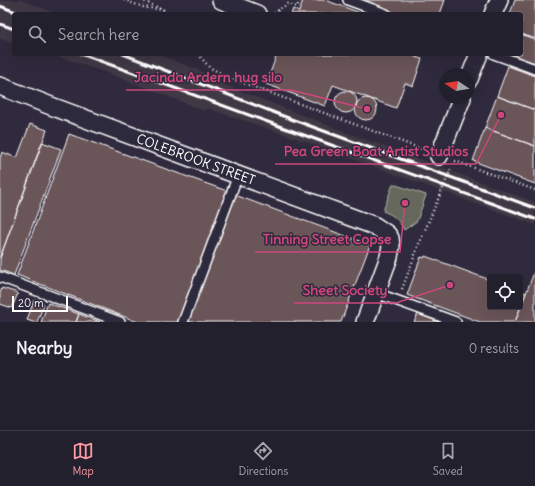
<!DOCTYPE html>
<style>
:root{--surface:#23202e;--page:#2b2836;--text:#f1f3f6;--muted:#a3a3aa;--line:#403e4a;--accent:#ff9aa2}
body{margin:0;font-family:Delius,sans-serif;background:var(--page);color:var(--text)}
.controls{position:absolute;right:12px;bottom:12px;display:grid;overflow:hidden;border-radius:4px;box-shadow:0 4px 16px #0002}
.controls button{width:36px;height:36px;display:grid;place-items:center;padding:0;border:0;border-bottom:1px solid var(--line);background:var(--surface);color:var(--text);font:20px sans-serif}
.compass{position:absolute;left:439px;top:68px;width:36px;height:36px;border-radius:50%;background:var(--surface);box-shadow:0 4px 16px #0002;rotate:282deg}
.scale{position:absolute;left:12px;bottom:10px;width:56px;box-sizing:border-box;padding-left:4px;border:2px solid #fff;border-top:0;font-size:11px;line-height:14px;white-space:nowrap;color:#fff;-webkit-text-stroke:3px #2f2a3d;paint-order:stroke}
.list{margin:0;padding:0;list-style:none}
h2{display:flex;justify-content:space-between;align-items:center;height:52px;margin:0;padding:0 16px;font-size:17px}
h2 small{font-size:13px;font-weight:400;color:var(--muted)}
.icon{flex:none;width:22px;height:22px;fill:none;stroke:currentColor;stroke-width:2;stroke-linecap:round;stroke-linejoin:round}
.map{position:relative;flex:none;width:535px;height:322px;overflow:hidden}
.search{position:absolute;background:var(--surface);box-shadow:0 4px 16px #0002;left:12px;right:12px;top:12px;height:44px;display:flex;align-items:center;gap:10px;box-sizing:border-box;padding:0 14px;border-radius:4px;color:var(--muted);font-size:15px}
.sheet{height:108px;background:var(--surface)}
nav{display:flex;justify-content:space-around;align-items:center;box-sizing:border-box;height:56px;border-top:1px solid var(--line);background:var(--surface);font-size:11px;color:var(--muted)}
nav a{display:grid;justify-items:center;gap:2px}
nav .on{color:var(--accent)}
.map>svg:first-child{display:block}
.built{fill:#413745}
.green{fill:#65685a;stroke:#b2b4ac}
.building{fill:#6a5559;stroke:#fff}
.lines{fill:none;stroke-linecap:round;stroke-linejoin:round}
.lane-casing{stroke:#fff;stroke-width:12}
.street-casing{stroke:#fff;stroke-width:20}
.path{stroke:#fff;stroke-width:2.5;stroke-dasharray:1 3;stroke-linecap:butt}
.lane{stroke:#2f2a3d;stroke-width:9}
.street{stroke:#2f2a3d;stroke-width:17}
.rail{stroke:#fff;stroke-width:3}
.labels{text-anchor:middle;stroke-width:3;stroke-linejoin:round;paint-order:stroke}
.street-label{font-size:13px;fill:#fff;stroke:#2f2a3d}
.leader{fill:none;stroke:#ce467c;stroke-width:1.5}
.callout-dot{fill:#ce467c;stroke:#2f2a3d;stroke-width:1.5}
.callout-label{font-size:14px;text-anchor:middle;font-weight:bold;fill:#ce467c;stroke:#2f2a3d;stroke-width:3;stroke-linejoin:round;paint-order:stroke}
</style>
<div class="map">
<svg width="535" height="322" viewBox="0 0 535 322">
<rect width="100%" height="100%" fill="#2f2a3d"/>
<filter id="ink" filterUnits="userSpaceOnUse"><feTurbulence type="fractalNoise" baseFrequency=".025" numOctaves="2"/><feDisplacementMap in="SourceGraphic" scale="8" xChannelSelector="R" yChannelSelector="G"/><feConvolveMatrix kernelMatrix="1 2 1 2 8 2 1 2 1" color-interpolation-filters="sRGB"/></filter>
<g filter="url(#ink)">
<path class="built" d="M 0,0 L 22,0 L 57,14 L 14,14 L 14,42 L 0,39 Z
M 51,54 L 157,54 L 201,71 L 215,81 L 348,133 L 535,202 L 535,225 L 281,133 L 206,108 L 205,111 L 113,75 Z"/>
<path class="green" d="M 393,184 L 426,195 L 417,221 L 404,230 C 398,219 395,216 383,211 Z"/>
<path class="building" d="M 303,0 L 325,0 L 363,14 L 291,14 L 293,9 L 299,12 Z
M 361,0 L 445,0 L 440,14 L 399,14 Z
M 515,0 L 535,0 L 535,39 L 521,34 L 521,14 L 510,14 Z
M 521,34 L 535,39 L 535,63 L 510,54 L 521,54 Z
M 277,54 L 416,54 L 415,57 L 422,59 L 413,86 L 405,83 L 396,108 L 333,85 L 325,106 L 266,84 Z
M 508,66 L 535,76 L 535,110 L 497,96 Z
M335 102a11 11 0 1 1 22 0a11 11 0 1 1-22 0Z
M 497,96 L 535,110 L 535,146 L 485,128 Z
M355 109a11 11 0 1 1 22 0a11 11 0 1 1-22 0Z
M 30,124 L 47,130 L 0,258 L 0,158 L 2,152 L 17,158 Z
M 485,128 L 535,146 L 535,184 L 473,161 Z
M 69,134 L 227,191 L 178,322 L 138,322 L 17,275 Z
M 42,142 L 61,149 L 14,275 L 0,270 L 0,258 Z
M 235,195 L 370,245 L 341,322 L 188,322 Z
M 425,256 L 490,280 L 490,307 L 520,307 L 520,291 L 526,293 L 515,322 L 480,322 L 407,295 L 421,257 L 424,258 Z
M 535,270 L 535,322 L 515,322 L 526,293 Z
M 2,288 L 18,293 L 12,308 L 0,304 L 0,293 Z
M 34,300 L 44,304 L 37,322 L 33,322 L 27,320 Z
M 48,303 L 79,314 L 76,322 L 41,322 Z
M 79,314 L 100,322 L 76,322 Z
M 418,314 L 439,322 L 414,322 Z"/>
<g class="lines">
<defs>
<path id="lane" d="M 348,0 L 386,14
M 494,54 L 535,69
M 0,277 L 120,322
M 376,293 L 456,322
M 183,322 L 238,175"/>
<path id="street" d="M 221,0 L 257,14
M 493,14 L 499,0
M 469,79 L 479,54
M 0,86 L 51,106 L 375,226 L 387,234 L 390,238 L 391,246 L 389,257 L 365,322
M 439,156 L 462,98"/>
</defs>
<use href="#lane" class="lane-casing"/>
<use href="#street" class="street-casing"/>
<path class="path" d="M 124,0 L 143,7 L 164,10
M 141,0 L 164,10 L 167,14
M 274,13 L 288,4 L 297,7 L 300,0
M 198,54 L 209,67 L 230,78 L 424,150
M 455,161 L 535,190
M 402,289 L 419,244 L 451,169"/>
<use href="#lane" class="lane"/>
<use href="#street" class="street"/>
<path class="rail" d="M 0,6 L 21,14
M 0,24 L 14,29
M 81,54 C 232,110 384,163 535,219
M 123,54 L 291,119 L 535,208"/>
</g>
</g>
<g class="labels">
<g class="street-label">
<text transform="translate(196 159) rotate(20)" y="5">COLEBROOK STREET</text>
</g>
</g>
<path class="leader" d="M367 109L291 90H126M501 115L476 164H275M405 203L400 252H255M450 285L396 303H294"/>
<g class="callout-dot">
<circle cx="367" cy="109" r="4"/>
<circle cx="501" cy="115" r="4"/>
<circle cx="405" cy="203" r="4"/>
<circle cx="450" cy="285" r="4"/>
</g>
<g class="callout-label">
<text x="208" y="82">Jacinda Ardern hug silo</text>
<text x="376" y="156">Pea Green Boat Artist Studios</text>
<text x="327" y="244">Tinning Street Copse</text>
<text x="345" y="295">Sheet Society</text>
</g>
</svg>
<div class="controls">
<button><svg class="icon" aria-label="locate" viewBox="0 0 24 24"><circle cx="12" cy="12" r="6"/><path d="M12 2v4M12 18v4M2 12h4M18 12h4"/></svg></button>
</div>
<svg class="compass" viewBox="-18 -18 36 36"><path d="M0-13l5 13h-10z" fill="#e53935"/><path d="M0 13l5-13h-10z" fill="#a3a3aa"/></svg>
<div class="scale">20 m</div>
<div class="search"><svg class="icon" aria-label="search" viewBox="0 0 24 24"><circle cx="10" cy="10" r="6"/><path d="M15 15l6 6"/></svg>Search here</div>
</div>
<section class="sheet">
<h2>Nearby<small>0 results</small></h2>
<ul class="list">
</ul>
</section>
<nav>
<a class="on"><svg class="icon" aria-label="map" viewBox="0 0 24 24"><path d="M3 6l6-2 6 2 6-2v14l-6 2-6-2-6 2zM9 4v14M15 6v14"/></svg>Map</a>
<a><svg class="icon" aria-label="directions" viewBox="0 0 24 24"><path d="M12 3l9 9-9 9-9-9zM9 14v-3h6M13 9l2 2-2 2"/></svg>Directions</a>
<a><svg class="icon" aria-label="saved" viewBox="0 0 24 24"><path d="M7 4h10v16l-5-4-5 4z"/></svg>Saved</a>
</nav>
